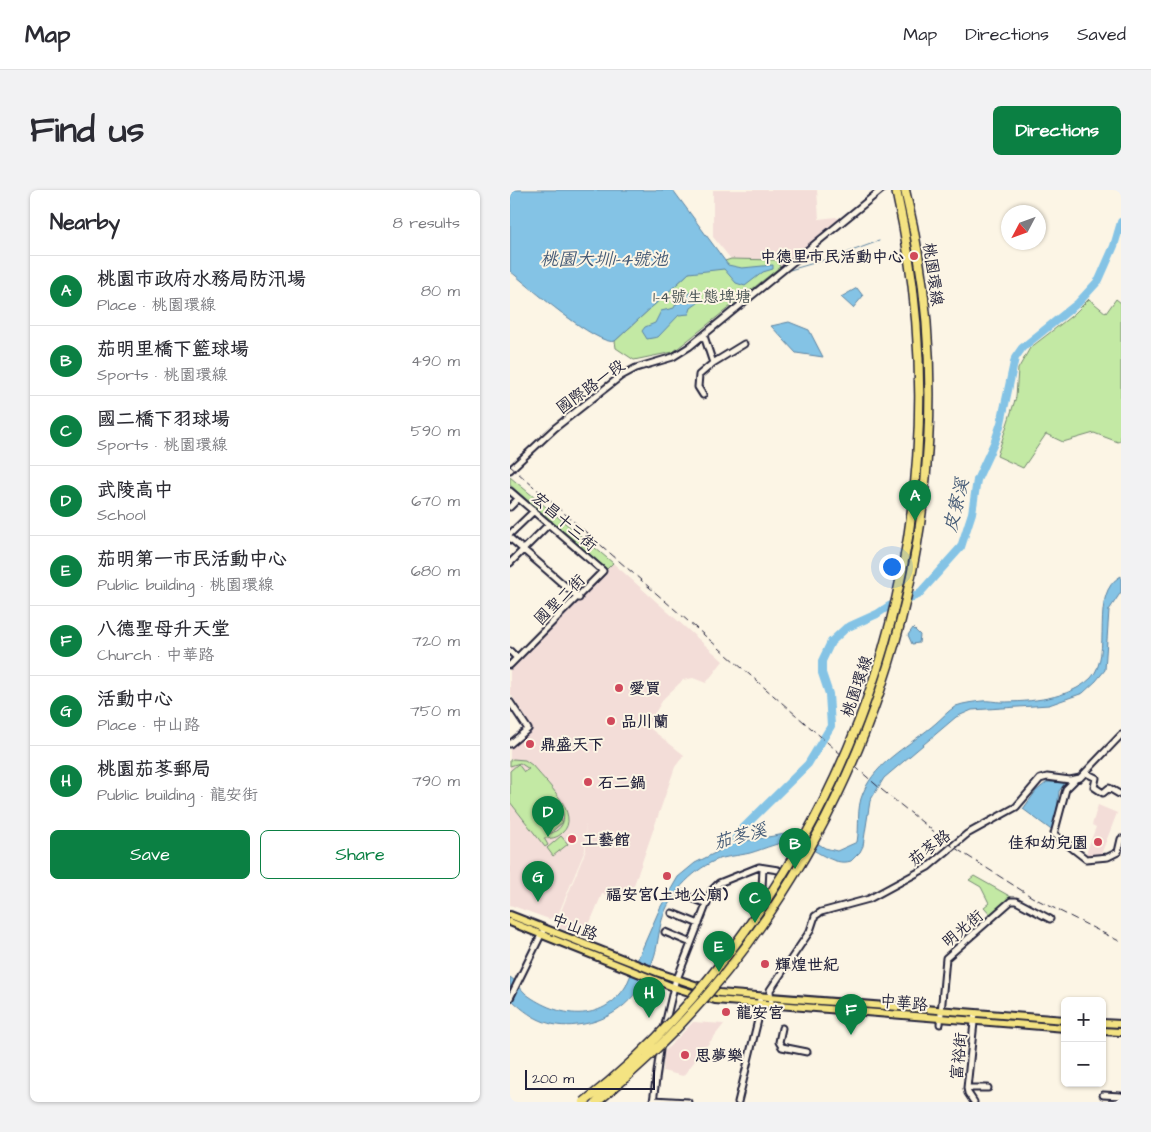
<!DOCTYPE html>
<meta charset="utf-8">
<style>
:root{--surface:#fff;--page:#f2f2f3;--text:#2b2b33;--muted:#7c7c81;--line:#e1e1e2;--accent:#0b8043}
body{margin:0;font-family:"Architects Daughter","LXGW WenKai TC",sans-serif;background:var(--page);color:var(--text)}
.controls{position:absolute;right:15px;bottom:15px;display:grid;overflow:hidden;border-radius:8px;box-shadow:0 1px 4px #0004}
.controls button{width:45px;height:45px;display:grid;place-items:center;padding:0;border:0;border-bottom:1px solid var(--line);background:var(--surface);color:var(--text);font:25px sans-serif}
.compass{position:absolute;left:491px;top:15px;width:45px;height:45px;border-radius:50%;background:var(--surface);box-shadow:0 1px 4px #0004;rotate:229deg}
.scale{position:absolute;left:15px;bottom:12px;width:130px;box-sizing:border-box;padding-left:5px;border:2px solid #22223b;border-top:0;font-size:14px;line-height:18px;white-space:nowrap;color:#22223b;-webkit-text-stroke:4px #fcf5e5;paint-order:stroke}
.you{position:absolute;left:381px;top:376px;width:18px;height:18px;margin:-12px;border:4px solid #fff;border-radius:50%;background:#1a73e8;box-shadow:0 0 0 8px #1a73e833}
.badge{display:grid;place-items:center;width:32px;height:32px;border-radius:50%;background:var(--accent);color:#fff;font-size:16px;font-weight:700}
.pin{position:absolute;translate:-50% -41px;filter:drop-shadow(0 1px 2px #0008)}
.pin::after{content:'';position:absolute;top:26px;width:18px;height:15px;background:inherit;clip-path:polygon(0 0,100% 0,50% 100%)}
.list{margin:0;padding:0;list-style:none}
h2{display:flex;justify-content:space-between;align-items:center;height:65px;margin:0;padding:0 20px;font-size:21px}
h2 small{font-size:16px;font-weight:400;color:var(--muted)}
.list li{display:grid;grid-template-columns:32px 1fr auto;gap:15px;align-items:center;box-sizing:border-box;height:70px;padding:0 20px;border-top:1px solid var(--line)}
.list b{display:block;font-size:19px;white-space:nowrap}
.list p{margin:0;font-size:16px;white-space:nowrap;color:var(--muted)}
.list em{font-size:16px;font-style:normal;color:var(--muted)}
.actions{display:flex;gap:10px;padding:15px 20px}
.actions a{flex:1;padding:11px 0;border:1px solid var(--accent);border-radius:8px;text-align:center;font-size:18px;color:var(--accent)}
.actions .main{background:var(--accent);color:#fff}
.map{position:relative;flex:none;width:611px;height:912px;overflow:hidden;border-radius:8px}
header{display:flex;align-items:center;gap:30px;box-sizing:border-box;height:70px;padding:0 25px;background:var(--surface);border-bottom:1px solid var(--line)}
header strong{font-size:24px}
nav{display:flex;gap:28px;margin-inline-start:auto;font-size:18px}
.intro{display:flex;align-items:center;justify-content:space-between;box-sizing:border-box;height:120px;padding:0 30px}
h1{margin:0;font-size:35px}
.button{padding:12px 22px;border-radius:8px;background:var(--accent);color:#fff;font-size:18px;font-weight:700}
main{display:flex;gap:30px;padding:0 30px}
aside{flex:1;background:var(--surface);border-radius:8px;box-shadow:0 1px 4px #0004}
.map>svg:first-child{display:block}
.built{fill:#f3ddd8}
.green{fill:#c3e9a4;stroke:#728670;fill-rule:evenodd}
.water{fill:#84c3e5;stroke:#5d83a1}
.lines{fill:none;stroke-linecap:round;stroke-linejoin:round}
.stream{stroke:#5d83a1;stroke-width:1}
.river{stroke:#84c3e5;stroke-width:8}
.minor-casing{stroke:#22223b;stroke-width:9}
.major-casing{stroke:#22223b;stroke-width:10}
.minor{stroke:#fcf5e5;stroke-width:5}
.major{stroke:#f4e382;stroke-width:6}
.rail{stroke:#22223b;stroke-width:1;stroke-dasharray:8 4;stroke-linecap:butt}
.highway-bridge-casing{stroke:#22223b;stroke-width:11;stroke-linecap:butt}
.highway-bridge{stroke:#f4e382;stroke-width:8}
.poi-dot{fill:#d1495b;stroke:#fcf5e5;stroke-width:2}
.labels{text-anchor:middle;stroke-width:4;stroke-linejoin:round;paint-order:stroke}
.poi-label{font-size:16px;font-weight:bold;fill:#22223b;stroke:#fcf5e5;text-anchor:start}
.street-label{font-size:16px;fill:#22223b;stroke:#fcf5e5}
.park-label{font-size:16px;fill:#4a5455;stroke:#fcf5e5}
.water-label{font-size:18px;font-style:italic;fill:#445a76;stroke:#fcf5e5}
</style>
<header>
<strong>Map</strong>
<nav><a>Map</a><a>Directions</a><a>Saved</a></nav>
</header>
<div class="intro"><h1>Find us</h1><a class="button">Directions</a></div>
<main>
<aside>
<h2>Nearby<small>8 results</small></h2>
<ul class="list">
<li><span class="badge">A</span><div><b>桃園市政府水務局防汛場</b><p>Place · 桃園環線</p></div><em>80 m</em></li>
<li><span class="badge">B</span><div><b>茄明里橋下籃球場</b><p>Sports · 桃園環線</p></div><em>490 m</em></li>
<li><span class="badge">C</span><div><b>國二橋下羽球場</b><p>Sports · 桃園環線</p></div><em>590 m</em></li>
<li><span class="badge">D</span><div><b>武陵高中</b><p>School</p></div><em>670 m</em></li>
<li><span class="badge">E</span><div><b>茄明第一市民活動中心</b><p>Public building · 桃園環線</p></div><em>680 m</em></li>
<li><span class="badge">F</span><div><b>八德聖母升天堂</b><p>Church · 中華路</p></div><em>720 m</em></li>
<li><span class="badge">G</span><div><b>活動中心</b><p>Place · 中山路</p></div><em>750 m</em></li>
<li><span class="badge">H</span><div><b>桃園茄苳郵局</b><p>Public building · 龍安街</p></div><em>790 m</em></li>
</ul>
<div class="actions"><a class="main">Save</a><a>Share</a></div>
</aside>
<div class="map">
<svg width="611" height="912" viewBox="0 0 611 912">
<rect width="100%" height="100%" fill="#fcf5e5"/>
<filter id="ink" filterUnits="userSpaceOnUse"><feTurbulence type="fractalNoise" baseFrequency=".02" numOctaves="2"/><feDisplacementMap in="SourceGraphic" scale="10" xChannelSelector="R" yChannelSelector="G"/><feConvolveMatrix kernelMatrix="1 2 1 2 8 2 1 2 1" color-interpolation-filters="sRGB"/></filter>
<g filter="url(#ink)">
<path class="built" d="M 203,0 L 307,0 L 309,29 L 326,27 L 329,29 L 270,77 L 267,70 L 221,69 L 203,47 Z
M 103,373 L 213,471 L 196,493 L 183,488 L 173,490 L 154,508 L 137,536 L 174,565 L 165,577 L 122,701 L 112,707 L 92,704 L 74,747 L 45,736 L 76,660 L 76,634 L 75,660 L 48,725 L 39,729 L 0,715 L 0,556 L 22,537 L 0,503 L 0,480 Z
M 588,615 L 607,623 L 590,667 L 577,668 L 575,666 L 586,637 L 582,635 Z
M 183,832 L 214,834 L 173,886 L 153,881 L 154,862 Z"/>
<path class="green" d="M 221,69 L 267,70 L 270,77 L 163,162 L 124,170 L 106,158 L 105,151 L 179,83 Z
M 579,109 L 596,123 L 606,109 L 611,113 L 611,250 L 608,252 L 584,243 L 553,252 L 536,244 L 513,278 L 487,266 L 506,207 L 508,179 L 520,158 L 564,124 Z
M 405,256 L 421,257 L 418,298 L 402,296 Z
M 0,287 L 103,373 L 97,379 L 0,295 Z
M 3,569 L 15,570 L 22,575 C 34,590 73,625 52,643 C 47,648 41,649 34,648 L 38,655 L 35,657 L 0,612 L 0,581 L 8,574 L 14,582 L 19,579 L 10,573 L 0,576 L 0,570 ZM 52,619 C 56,631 52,640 39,644 L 53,632 L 46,624 Z
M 51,646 L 58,654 L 43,666 L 37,658 Z
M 464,686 L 503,708 L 482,726 L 474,717 L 479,713 L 471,697 L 459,690 Z"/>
<path class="water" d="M 0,0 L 163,0 L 218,75 L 232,78 L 263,75 L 263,79 L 253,82 L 235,96 L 226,93 L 214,79 L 179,83 L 105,151 C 89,158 16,94 0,81 Z
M 347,98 L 353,106 L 343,118 L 331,107 Z
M 180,101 L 182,110 L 188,110 L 188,113 L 181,118 L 179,124 L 169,125 L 148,147 L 137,149 L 132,141 L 135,137 L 145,133 L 151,121 L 164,118 L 166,114 L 175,109 Z
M 279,132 L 299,140 L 313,167 L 286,163 L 261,136 Z
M 611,386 L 611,402 L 599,420 L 595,480 L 586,491 L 573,503 L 539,515 L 462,520 L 446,527 L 374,588 L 360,611 L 353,656 L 350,662 L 341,671 C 323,677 305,658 288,653 C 273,649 255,659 240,663 C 228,666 215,666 204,671 C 181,682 159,705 152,730 C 148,743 148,757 143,770 C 131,806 105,831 67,835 C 39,839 19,827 0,808 L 0,787 C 7,791 10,799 16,804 C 48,828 92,834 116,796 L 150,718 L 168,687 L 185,673 L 209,661 L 217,654 L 281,643 L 294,645 L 315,658 L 327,661 L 347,652 C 350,636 346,619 353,603 C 366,571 401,555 426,533 C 433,527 438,521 446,516 C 454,513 464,512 472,511 C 478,510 485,512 491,512 C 520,512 559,509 581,488 C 604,464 578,404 611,386 Z
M 403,438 L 410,445 L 409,453 L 402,454 L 398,445 Z
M 537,592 L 555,593 L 549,601 L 545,636 L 540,639 L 513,619 L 526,601 Z"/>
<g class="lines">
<path class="stream" d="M 280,80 L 328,66 L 369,51"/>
<path class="river" d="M 218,661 L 230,641 L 298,574 L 321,536 L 319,504 L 312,483 L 312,471 L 321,452 L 336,438 L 367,424 L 379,416 L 408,405 L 451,357 L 462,323 L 467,290 L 485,251 L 491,233 L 505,168 L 512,158 L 568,113 L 589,90 L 604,56 L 611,32"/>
<defs>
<path id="minor" d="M 194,146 L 203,173
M 193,205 L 188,197 L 189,185 L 203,173 L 234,154
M 0,280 L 45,238 L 111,186 L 126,178 L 163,167 L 179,157 L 371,0
M 0,301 L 93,381 L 0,475
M 0,317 L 7,310
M 0,344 L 24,321
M 0,348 L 69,408
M 0,373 L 39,334
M 0,461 L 7,468
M 0,512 L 18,539 L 0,554
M 576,583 L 586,588 L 584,597 L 593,603 L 599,598 L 611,605
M 565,590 L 556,599 L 544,644 L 576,669 L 598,667 L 608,662 L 611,649
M 249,677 L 268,680
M 172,704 L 197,714
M 162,723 L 189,734
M 155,742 L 181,753
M 167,789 L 202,700 L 209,693 L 249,677 L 253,679 L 252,697
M 0,808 L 33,741
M 261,816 L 260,800 L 300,741 L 305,726 L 311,722 L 359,709 L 418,677 L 457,644 L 506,617 L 530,589 L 537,587 L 560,590 L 570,588 L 611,545
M 430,834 L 436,768 L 501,711 L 506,711 L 540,729
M 272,838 L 269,852 L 272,857 L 297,862
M 154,839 L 166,788
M 457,898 L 478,898
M 593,905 L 611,906
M 143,910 L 178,912
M 143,912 L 151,852
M 228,912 L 248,830 L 250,807
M 464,912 L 458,903 L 457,898 L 465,823"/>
<path id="major" d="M 0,725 L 149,783 L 209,803 L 555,830
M 0,732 L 163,797 L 205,810 L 555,838
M 592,833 L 611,834
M 592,841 L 611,842"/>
</defs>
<use href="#minor" class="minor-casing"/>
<use href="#major" class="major-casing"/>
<use href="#minor" class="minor"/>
<use href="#major" class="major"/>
<path class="rail" d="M 0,276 L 372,600 L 442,656 L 522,707 L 611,752"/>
<defs>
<path id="highway-bridge" d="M 74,912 C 139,862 193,801 240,734 C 392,518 444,258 386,0
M 87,912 C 351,698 476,330 395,0"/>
</defs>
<use href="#highway-bridge" class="highway-bridge-casing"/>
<use href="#highway-bridge" class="highway-bridge"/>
</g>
</g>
<g class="poi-dot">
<circle cx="404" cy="66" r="5"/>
<circle cx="109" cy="498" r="5"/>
<circle cx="101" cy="531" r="5"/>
<circle cx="20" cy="554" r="5"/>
<circle cx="78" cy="592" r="5"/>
<circle cx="62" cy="649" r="5"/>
<circle cx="588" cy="652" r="5"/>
<circle cx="157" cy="686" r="5"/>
<circle cx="255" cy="774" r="5"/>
<circle cx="216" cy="822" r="5"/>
<circle cx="175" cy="865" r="5"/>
</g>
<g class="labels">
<g class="poi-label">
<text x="394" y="72" text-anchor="end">中德里市民活動中心</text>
<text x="119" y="504">愛買</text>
<text x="111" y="537">品川蘭</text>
<text x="30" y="560">鼎盛天下</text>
<text x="88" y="598">石二鍋</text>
<text x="72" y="655">工藝館</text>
<text x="578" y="658" text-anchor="end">佳和幼兒園</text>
<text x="157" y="710" text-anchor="middle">福安宮(土地公廟)</text>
<text x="265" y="780">輝煌世紀</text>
<text x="226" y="828">龍安宮</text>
<text x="185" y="871">思夢樂</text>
</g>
<g class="street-label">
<text transform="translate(424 84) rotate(82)" y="6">桃園環線</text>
<text transform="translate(80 196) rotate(-36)" y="6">國際路一段</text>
<text transform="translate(55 331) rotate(41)" y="6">宏昌十三街</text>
<text transform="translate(49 409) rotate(-45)" y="6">國聖二街</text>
<text transform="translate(346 496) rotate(-71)" y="6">桃園環線</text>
<text transform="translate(419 657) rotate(-37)" y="6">茄苳路</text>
<text transform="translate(65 736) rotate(21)" y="6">中山路</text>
<text transform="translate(452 738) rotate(-40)" y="6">明光街</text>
<text transform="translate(394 812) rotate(5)" y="6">中華路</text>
<text transform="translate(448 866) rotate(-84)" y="6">富裕街</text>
</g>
<g class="park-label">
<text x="192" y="112">1-4號生態埤塘</text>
</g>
<g class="water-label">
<text x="94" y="75">桃園大圳1-4號池</text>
<text transform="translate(446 315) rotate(-76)" y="6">皮寮溪</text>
<text transform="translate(230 646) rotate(-15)" y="6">茄苳溪</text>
</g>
</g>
</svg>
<div class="controls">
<button>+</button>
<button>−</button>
</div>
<svg class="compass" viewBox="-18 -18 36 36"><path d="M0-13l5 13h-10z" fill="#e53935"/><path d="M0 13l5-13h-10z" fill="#7c7c81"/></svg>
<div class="scale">200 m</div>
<div class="you"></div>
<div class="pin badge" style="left:405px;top:331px">A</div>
<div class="pin badge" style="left:285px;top:679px">B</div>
<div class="pin badge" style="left:245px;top:733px">C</div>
<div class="pin badge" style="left:38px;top:647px">D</div>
<div class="pin badge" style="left:209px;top:782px">E</div>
<div class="pin badge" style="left:341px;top:845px">F</div>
<div class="pin badge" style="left:28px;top:712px">G</div>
<div class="pin badge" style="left:139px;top:828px">H</div>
</div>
</main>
